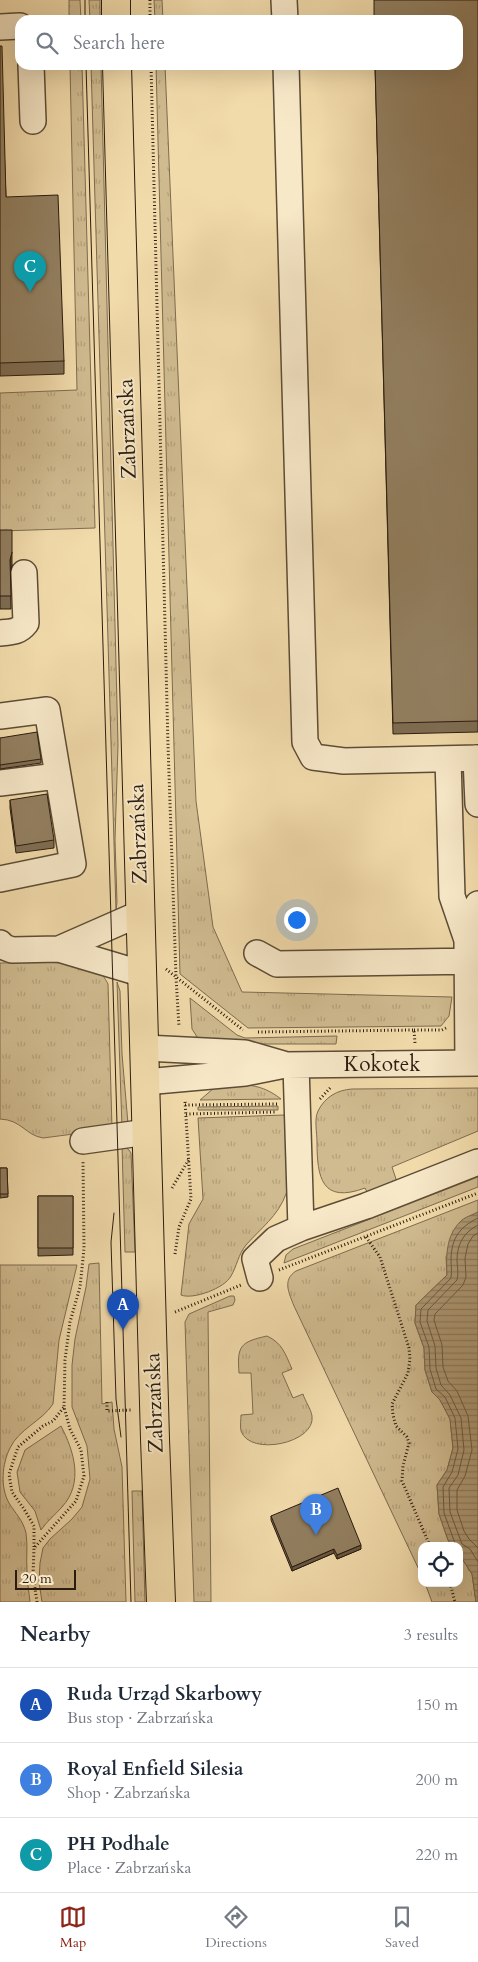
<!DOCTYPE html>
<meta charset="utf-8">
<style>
:root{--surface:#fff;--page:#f6f6f7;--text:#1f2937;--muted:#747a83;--line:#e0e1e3;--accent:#8f2418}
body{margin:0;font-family:Cardo,serif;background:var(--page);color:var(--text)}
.controls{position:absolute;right:15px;bottom:15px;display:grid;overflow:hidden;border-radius:10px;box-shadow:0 5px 20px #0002}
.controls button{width:45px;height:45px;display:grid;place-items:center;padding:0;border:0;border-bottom:1px solid var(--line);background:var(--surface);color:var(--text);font:25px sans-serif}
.scale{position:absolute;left:15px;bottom:12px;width:61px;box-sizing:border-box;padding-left:5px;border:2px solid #2a1c0f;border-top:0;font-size:14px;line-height:18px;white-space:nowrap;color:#2a1c0f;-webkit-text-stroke:4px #f7e8c8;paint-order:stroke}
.you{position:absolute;left:296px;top:919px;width:18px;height:18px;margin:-12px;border:4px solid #fff;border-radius:50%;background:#1a73e8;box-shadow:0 0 0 8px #1a73e833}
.badge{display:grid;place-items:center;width:32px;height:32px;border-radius:50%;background:var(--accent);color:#fff;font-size:16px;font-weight:700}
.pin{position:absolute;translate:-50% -41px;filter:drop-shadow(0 1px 2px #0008)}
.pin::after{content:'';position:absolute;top:26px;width:18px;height:15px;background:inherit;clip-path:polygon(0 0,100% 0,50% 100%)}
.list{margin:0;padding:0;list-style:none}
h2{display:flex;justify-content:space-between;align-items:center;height:65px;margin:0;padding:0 20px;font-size:21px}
h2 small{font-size:16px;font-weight:400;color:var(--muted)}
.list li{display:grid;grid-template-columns:32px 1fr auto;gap:15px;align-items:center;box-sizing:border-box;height:75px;padding:0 20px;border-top:1px solid var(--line)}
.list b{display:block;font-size:19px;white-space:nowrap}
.list p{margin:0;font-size:16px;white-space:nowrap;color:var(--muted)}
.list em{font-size:16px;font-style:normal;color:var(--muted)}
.icon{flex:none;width:28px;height:28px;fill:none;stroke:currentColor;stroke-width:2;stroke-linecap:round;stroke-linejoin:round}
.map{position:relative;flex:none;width:478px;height:1602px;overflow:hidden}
.search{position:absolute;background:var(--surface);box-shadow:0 5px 20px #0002;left:15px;right:15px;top:15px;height:55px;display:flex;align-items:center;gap:12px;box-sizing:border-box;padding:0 18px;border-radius:15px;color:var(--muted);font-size:19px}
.sheet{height:290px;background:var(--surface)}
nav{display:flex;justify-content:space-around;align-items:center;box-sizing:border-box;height:70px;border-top:1px solid var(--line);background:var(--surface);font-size:14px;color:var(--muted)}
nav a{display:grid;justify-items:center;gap:2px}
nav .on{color:var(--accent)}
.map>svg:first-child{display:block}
.grass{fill:url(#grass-tufts);stroke:#7d6c50}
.water{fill:url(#water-rules);stroke:#79684d}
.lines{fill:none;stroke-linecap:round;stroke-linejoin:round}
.shore{stroke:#6c5b42;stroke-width:1}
.minor-casing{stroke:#5c4c36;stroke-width:28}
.major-casing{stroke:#2a1c0f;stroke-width:30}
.path{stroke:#2a1c0f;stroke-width:3;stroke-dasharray:1 2.5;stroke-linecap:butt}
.minor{stroke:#f7e8c8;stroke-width:25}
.major{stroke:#f2dbab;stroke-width:28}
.tram{stroke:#2a1c0f;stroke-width:1}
.wall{fill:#7e6d53;stroke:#2a1c0f}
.shaded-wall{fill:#665943;stroke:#2a1c0f}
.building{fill:#927f60;stroke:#2a1c0f}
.labels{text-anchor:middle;stroke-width:4;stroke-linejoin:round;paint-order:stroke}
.street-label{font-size:21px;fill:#2a1c0f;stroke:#f7e8c8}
</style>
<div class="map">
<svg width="478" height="1602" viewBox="0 0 478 1602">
<defs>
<pattern id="grass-tufts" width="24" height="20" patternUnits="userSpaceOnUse" patternTransform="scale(1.25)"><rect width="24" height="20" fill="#d0bb90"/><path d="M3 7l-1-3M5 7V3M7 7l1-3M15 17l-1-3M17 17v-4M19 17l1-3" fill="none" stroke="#b3a07b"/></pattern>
<pattern id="water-rules" width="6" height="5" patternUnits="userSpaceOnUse" patternTransform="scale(1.25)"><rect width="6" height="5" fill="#ae9a76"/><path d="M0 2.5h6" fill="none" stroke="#8e7d5f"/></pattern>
</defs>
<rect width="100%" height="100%" fill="#f2dbab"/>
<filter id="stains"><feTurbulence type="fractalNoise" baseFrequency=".004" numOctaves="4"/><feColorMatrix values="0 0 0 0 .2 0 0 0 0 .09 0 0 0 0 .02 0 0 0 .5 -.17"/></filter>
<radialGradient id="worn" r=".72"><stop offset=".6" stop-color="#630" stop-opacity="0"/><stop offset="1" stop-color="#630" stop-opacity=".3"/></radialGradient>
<path class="grass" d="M 69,0 L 80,0 L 81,20 L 69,20 Z
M 89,0 L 100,0 L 100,20 L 90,20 Z
M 154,0 L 162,0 L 163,20 L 155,20 Z
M 70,65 L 82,65 L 95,528 L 0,531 L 0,393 L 77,390 Z
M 91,65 L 101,65 L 118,745 L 115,840 L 117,902 L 116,911 Z
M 156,65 L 165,65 L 196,801 L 213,927 L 242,992 L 452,997 L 449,1016 L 441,1026 L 248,1028 L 180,974 Z
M 0,963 C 27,963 71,959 95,970 C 101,972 105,978 108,984 L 112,1129 L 43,1138 C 25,1135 22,1120 0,1119 Z
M 117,982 L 120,991 L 122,1054 L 128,1124 L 122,1128 Z
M 190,998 L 237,1035 L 245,1038 L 337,1036 L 336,1044 L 222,1044 L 199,1040 L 192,1029 Z
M 232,1084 C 253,1085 264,1086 281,1099 L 200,1100 L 214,1088 Z
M 478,1088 L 478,1131 L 392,1167 L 396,1179 L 395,1183 L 368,1194 L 365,1188 C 322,1204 317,1178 317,1142 C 317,1133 314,1119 318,1111 C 325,1097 337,1090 352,1089 Z
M 278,1106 L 278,1110 L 198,1110 L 198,1107 Z
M 284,1115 C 290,1141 295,1168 286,1194 C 278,1216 261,1228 246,1245 C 238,1255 237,1266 231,1276 C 225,1288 193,1300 181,1295 L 189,1224 L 203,1199 L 198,1118 Z
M 122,1145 L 129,1150 L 131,1153 L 135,1252 L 125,1252 Z
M 478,1177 L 478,1187 L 284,1263 L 286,1255 L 293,1249 Z
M 478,1200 L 478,1212 L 461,1221 L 446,1257 L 447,1275 L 416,1305 L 415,1323 L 424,1348 L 425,1370 L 432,1392 L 440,1400 L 450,1419 L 453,1448 L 447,1470 L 437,1485 L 439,1514 L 448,1540 L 452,1546 L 422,1546 L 422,1576 L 294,1306 C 289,1293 282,1280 296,1271 Z
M 99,1263 L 102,1404 L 112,1402 L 114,1429 L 122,1467 L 126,1602 L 42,1602 L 39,1582 L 40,1563 L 43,1548 L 50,1539 L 72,1519 L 82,1507 L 90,1479 L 87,1446 L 72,1407 L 72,1365 L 75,1339 L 86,1287 L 89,1264 Z
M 0,1265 L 77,1265 L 59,1340 L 53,1404 C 42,1421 19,1429 10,1448 C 2,1464 0,1487 9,1503 C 15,1513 23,1520 26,1533 C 28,1546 26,1558 27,1571 C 27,1582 29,1592 30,1602 L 0,1602 Z
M 230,1296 L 234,1296 L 235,1300 L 233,1305 L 208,1312 L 211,1602 L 194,1602 L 185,1322 L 189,1314 Z
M 267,1336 C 282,1343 285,1353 292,1369 L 282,1373 L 293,1398 L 303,1394 C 305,1401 311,1409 312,1416 C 316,1443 250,1457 241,1431 C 240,1426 241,1419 241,1415 L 253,1414 L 251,1373 L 239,1373 C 237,1346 240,1342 267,1336 Z
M 61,1426 C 74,1451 84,1483 62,1507 C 55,1515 47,1521 41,1530 L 35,1511 L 20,1492 L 17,1472 L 25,1450 Z
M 132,1491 L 142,1491 L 145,1602 L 135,1602 Z
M 459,1554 L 472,1574 L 476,1602 L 432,1602 L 425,1583 L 459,1583 Z"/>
<path class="water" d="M 478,1212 L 478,1602 L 476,1602 L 472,1574 L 459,1554 L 459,1546 L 452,1546 L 448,1540 L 439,1514 L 437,1485 L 447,1470 L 453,1448 L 450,1419 L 440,1400 L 432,1392 L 425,1370 L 424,1348 L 415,1323 L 416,1305 L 447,1275 C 446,1256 446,1236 460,1222 C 464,1217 473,1215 478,1212 Z"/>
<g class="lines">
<path class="shore" d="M 478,1225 C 464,1232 457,1244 457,1260 C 457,1267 459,1273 457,1280 L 428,1310 L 427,1321 L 435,1346 L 436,1368 L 441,1385 L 450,1395 L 461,1418 L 464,1450 L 458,1475 L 449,1488 L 450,1512 L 462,1544 L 470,1549 L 478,1562
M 478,1233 L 473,1236 L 468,1244 L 465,1258 L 466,1277 L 463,1285 L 435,1314 L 434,1320 L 442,1345 L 443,1367 L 448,1381 L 457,1391 L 468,1416 L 472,1450 L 465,1476 L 457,1490 L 457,1510 L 464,1531 L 469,1539 L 478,1548
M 456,1546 L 444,1513 L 443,1487 L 452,1472 L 458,1449 L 455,1418 L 445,1397 L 436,1389 L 430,1369 L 429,1347 L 420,1322 L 421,1309 L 451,1278 C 452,1271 451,1265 451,1258 C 452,1237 460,1227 478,1218"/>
<defs>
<path id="minor" d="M 284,0 L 285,20
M 0,27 L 20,26
M 31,65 L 33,121
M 286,65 L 305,742 L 313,757 L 344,761 L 478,758
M 0,633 C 12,632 19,632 26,623 L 24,573
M 0,716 L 47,710 L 73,864 L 0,879
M 476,758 L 478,804
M 448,759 L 452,896 L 467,940
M 0,783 L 57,776
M 0,943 L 4,947 L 12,950 L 59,949 L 143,974
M 59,949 L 141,913
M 257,953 L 277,964 L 478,961
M 145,1048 L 245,1053 L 283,1064
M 468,1063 L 467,940 L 478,904
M 145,1082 L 245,1073 L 285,1065 L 478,1063
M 83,1141 L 147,1132
M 301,1228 L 366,1206 L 478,1162
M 260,1278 L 255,1259 L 276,1239 L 301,1228 L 296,1065"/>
<path id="major" d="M 116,0 L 116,20
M 117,65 L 155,1439 L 161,1602"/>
</defs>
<use href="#minor" class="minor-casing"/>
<use href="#major" class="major-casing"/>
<path class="path" d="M 150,0 L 150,20
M 151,65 L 168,745 L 176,977 L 179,1027
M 166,969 L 243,1030
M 414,1030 L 442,1030 L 446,1028
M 258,1032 L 414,1030 L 415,1043
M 320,1099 L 331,1087
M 185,1105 L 277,1104
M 186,1114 L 276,1112
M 172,1188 L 189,1159
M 366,1237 L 380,1257 L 409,1348 L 410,1359 L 408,1373 L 392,1404 L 393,1415 L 396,1426 L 407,1437 L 409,1443 L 403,1466 L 402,1481 L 430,1546
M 175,1254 L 179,1227 L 191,1199 L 185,1101
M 279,1270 L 478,1193
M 175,1312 L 241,1285
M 107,1402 L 107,1411 L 131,1410
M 34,1547 L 34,1526 L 24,1509 L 12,1492 L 9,1474 L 18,1447 L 43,1426 L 53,1421 L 64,1407
M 450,1583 L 455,1602
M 37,1602 L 33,1575 L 34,1548 L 76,1501 L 84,1476 L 81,1450 L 70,1429 L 64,1407 L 65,1360 L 70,1322 L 80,1287 L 84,1249 L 83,1161"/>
<use href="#minor" class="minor"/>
<use href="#major" class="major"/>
<path class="tram" d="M 85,0 L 85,20
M 86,65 L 131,1602
M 114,1213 L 111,1242 L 116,1399 L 121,1437"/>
</g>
<path class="wall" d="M 478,0 L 478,732 L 393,734 L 375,65 Z
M 0,46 L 6,197 L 64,361 L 64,374 L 0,376 Z
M 0,530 L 12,565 L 10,572 L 11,609 L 0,609 Z
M 0,738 L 41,759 L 41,763 L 0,769 Z
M 10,800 L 54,840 L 54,848 L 16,853 L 10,808 Z
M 0,1168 L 7,1168 L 8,1197 L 0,1198 Z
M 38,1196 L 73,1196 L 73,1255 L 38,1256 Z
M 271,1516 L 361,1549 L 337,1559 L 334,1553 L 292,1571 L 271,1520 Z"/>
<path class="shaded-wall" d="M 12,552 L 12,565 L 10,574 L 10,560 Z
M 361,1545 L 361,1549 L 337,1559 L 337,1555 Z
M 334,1549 L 334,1553 L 292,1571 L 292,1567 Z"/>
<path class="building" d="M 374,0 L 478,0 L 478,721 L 393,723 L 375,65 L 458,65 L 458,20 L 374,20 Z
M 0,46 L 2,46 L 6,197 L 58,195 L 64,361 L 0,363 Z
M 0,530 L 12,530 L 12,552 L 10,560 L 11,596 L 0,596 Z
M 37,732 L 41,759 L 0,765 L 0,738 Z
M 47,794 L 54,840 L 16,846 L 10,800 Z
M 0,1168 L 7,1168 L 8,1194 L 0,1194 Z
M 38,1196 L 73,1196 L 73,1248 L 38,1248 Z
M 338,1488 L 361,1545 L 337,1555 L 334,1549 L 292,1567 L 271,1516 Z"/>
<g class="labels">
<g class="street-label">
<text transform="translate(127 429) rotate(-92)" y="7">Zabrzańska</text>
<text transform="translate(138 834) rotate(-92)" y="7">Zabrzańska</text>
<text x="382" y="1071">Kokotek</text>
<text transform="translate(154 1403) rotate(-92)" y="7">Zabrzańska</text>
</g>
</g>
<rect width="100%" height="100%" filter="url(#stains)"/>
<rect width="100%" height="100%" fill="url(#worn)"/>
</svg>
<div class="controls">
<button><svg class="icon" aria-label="locate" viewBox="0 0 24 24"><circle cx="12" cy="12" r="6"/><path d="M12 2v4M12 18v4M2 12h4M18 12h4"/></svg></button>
</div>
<div class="scale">20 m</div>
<div class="you"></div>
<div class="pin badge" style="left:123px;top:1330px;background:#1a4fb4">A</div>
<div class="pin badge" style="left:316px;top:1535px;background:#3f7fe0">B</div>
<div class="pin badge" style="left:30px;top:292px;background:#0f9aa8">C</div>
<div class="search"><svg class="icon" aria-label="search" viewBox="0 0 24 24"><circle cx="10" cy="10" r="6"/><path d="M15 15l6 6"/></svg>Search here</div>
</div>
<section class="sheet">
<h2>Nearby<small>3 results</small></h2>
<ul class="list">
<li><span class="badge" style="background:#1a4fb4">A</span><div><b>Ruda Urząd Skarbowy</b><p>Bus stop · Zabrzańska</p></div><em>150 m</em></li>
<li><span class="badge" style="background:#3f7fe0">B</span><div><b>Royal Enfield Silesia</b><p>Shop · Zabrzańska</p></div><em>200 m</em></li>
<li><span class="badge" style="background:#0f9aa8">C</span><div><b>PH Podhale</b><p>Place · Zabrzańska</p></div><em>220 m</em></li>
</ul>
</section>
<nav>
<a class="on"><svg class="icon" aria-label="map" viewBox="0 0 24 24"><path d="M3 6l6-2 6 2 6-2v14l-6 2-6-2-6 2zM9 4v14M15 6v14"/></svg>Map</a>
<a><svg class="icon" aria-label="directions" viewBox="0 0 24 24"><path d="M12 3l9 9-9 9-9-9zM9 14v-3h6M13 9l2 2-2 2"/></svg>Directions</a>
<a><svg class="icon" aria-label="saved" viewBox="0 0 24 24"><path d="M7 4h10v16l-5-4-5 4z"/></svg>Saved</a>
</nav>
